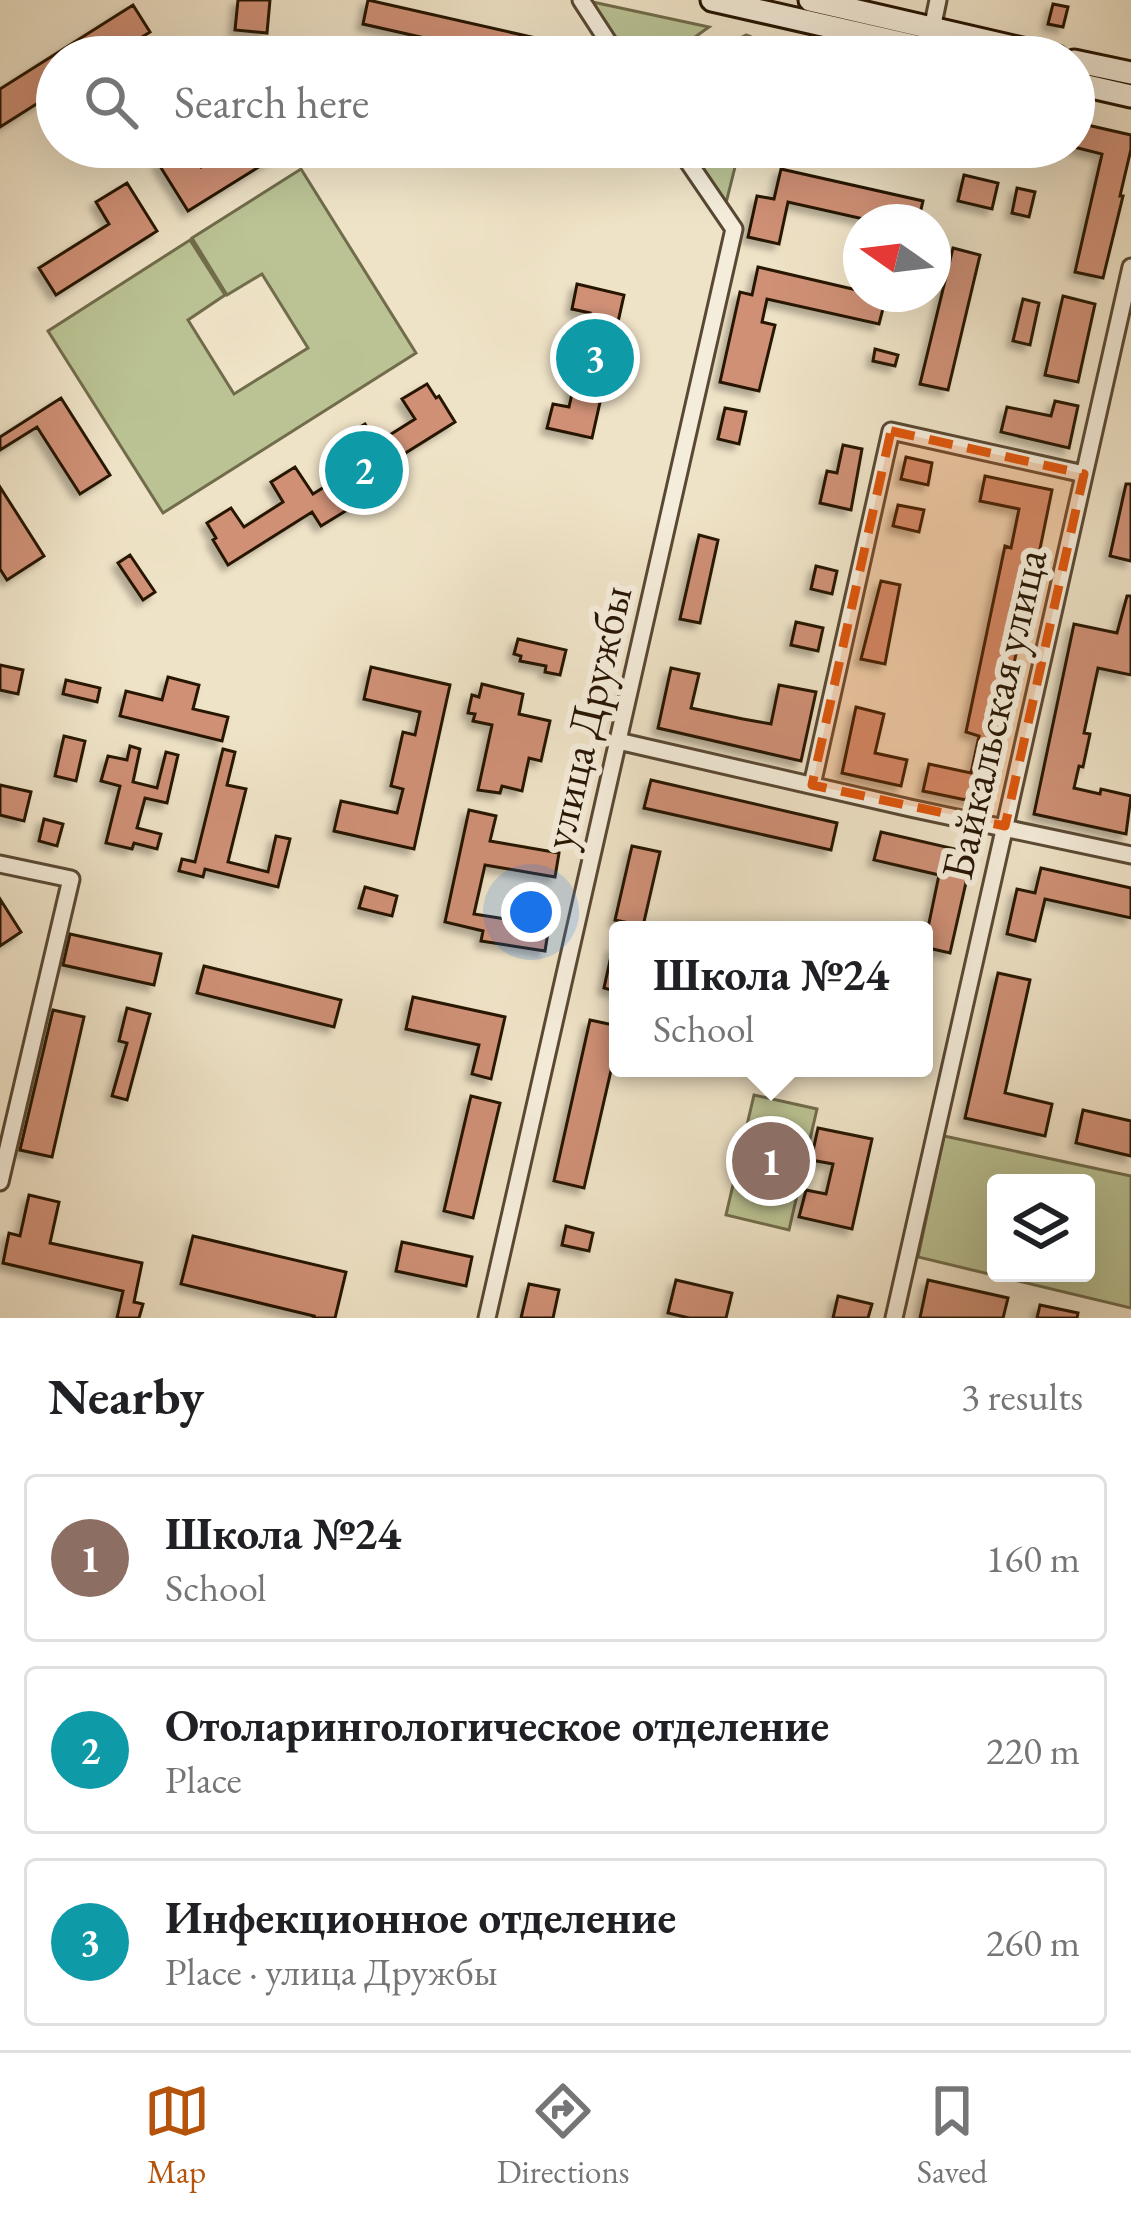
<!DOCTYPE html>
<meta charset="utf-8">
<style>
:root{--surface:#fff;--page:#f2f2f2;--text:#202124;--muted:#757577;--line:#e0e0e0;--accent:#b45309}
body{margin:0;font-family:"EB Garamond",serif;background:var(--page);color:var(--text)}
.controls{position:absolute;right:36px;bottom:36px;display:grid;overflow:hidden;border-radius:12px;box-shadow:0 12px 48px #0002}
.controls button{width:108px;height:108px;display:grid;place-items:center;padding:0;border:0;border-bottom:3px solid var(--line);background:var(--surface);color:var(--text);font:60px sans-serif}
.compass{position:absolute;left:843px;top:204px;width:108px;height:108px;border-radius:50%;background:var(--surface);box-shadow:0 12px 48px #0002;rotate:284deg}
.you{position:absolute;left:531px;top:912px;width:42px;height:42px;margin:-30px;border:9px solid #fff;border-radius:50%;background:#1a73e8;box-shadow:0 0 0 18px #1a73e833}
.badge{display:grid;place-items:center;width:78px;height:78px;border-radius:50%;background:var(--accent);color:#fff;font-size:39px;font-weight:700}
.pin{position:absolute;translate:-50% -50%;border:6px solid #fff;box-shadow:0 3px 12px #0006}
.popup{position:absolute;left:609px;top:921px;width:324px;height:156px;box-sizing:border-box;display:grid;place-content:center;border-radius:12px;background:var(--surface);filter:drop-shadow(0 3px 9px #0005);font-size:39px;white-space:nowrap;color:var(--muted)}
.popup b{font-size:45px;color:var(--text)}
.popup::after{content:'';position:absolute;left:50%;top:100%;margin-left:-24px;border:24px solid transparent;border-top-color:var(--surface)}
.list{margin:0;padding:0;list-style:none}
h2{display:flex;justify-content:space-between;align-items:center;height:156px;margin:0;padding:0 48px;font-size:51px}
h2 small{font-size:39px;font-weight:400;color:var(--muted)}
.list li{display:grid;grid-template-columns:78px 1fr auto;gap:36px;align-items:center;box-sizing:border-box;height:168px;margin:0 24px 24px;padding:0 24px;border:3px solid var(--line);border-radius:12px}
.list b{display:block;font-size:45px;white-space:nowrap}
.list p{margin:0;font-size:39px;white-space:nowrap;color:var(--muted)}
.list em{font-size:39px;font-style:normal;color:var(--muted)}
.icon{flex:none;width:66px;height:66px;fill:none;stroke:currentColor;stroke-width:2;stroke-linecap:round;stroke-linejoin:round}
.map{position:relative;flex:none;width:1131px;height:1318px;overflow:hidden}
.search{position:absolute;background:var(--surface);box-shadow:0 12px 48px #0002;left:36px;right:36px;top:36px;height:132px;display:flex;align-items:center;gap:30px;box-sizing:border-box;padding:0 42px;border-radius:66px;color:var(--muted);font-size:45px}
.sheet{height:732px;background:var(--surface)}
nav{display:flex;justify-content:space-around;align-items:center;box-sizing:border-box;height:168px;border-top:3px solid var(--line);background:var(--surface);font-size:33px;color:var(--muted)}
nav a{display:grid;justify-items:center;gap:6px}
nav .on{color:var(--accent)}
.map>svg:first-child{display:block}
.green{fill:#bbc394;stroke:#716c4b;stroke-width:3;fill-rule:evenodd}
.building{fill:#cf9076;stroke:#271502;stroke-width:3;filter:url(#shadow)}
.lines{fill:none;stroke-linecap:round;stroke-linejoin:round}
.minor-casing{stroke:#594833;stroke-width:21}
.secondary-casing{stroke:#271502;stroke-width:27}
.minor{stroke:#f5eddb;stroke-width:15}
.secondary{stroke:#f5eddb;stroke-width:21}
.marked{fill:#de560c;fill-opacity:0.2;stroke:#de560c;stroke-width:9;stroke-dasharray:24 15;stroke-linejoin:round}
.labels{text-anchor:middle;stroke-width:12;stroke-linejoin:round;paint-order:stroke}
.street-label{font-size:45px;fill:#271502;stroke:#f5eddb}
</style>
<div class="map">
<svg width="1131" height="1318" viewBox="0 0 1131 1318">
<defs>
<filter id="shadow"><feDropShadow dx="-5.5" dy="5.5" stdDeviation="3" flood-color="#0004"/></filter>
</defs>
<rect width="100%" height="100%" fill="#efe3c7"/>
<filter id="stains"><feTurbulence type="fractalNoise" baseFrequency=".00167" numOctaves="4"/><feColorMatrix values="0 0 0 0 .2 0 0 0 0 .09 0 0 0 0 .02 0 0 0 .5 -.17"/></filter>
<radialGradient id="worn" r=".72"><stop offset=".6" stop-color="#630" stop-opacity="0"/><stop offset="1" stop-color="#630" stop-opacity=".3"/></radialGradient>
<path class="green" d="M 588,1 L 709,27 L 667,57 L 623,57 Z
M 746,35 C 756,38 765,45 762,57 L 702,57 Z
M 684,147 L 740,147 L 725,207 Z
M 301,169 L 416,353 L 163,513 L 48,331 L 190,240 L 225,295 L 188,320 L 234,394 L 308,348 L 262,274 L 227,295 L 192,238 Z
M 754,1095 L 817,1109 L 789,1230 L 726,1215 Z
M 944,1136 L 1131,1176 L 1131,1308 L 918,1257 ZM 996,1183 L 1086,1183 L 1086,1273 L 996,1273 Z"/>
<path class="building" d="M 238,0 L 270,0 L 267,33 L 235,30 Z
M 368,0 L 540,39 L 536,57 L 509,57 L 363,24 Z
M 1053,4 L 1068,7 L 1063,27 L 1048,24 Z
M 133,5 L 150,32 L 110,57 L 57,57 L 57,91 L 0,127 L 0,89 Z
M 1074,122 L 1131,135 L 1131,149 L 1120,196 L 1123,196 L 1103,278 L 1075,272 L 1102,154 L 1074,147 Z
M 183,147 L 188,147 L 201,167 L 233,147 L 291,147 L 188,211 L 158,163 Z
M 781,169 L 923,201 L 918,222 L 877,222 L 788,202 L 779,244 L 748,237 L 757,196 L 774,199 Z
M 964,175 L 998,183 L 992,209 L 958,201 Z
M 127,183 L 157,231 L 56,295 L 39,268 L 109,224 L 96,202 Z
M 1017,188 L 1035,192 L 1029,217 L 1012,213 Z
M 953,248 L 980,255 L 948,390 L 920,384 Z
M 758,267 L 861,291 L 861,294 L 886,297 L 879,324 L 767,299 L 762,322 L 775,325 L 759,391 L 720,382 L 740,292 L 752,295 Z
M 577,284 L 624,295 L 592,438 L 547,428 L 553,404 L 569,407 L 590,313 L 572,309 Z
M 1063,296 L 1095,304 L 1078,382 L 1045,375 Z
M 1023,299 L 1039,303 L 1030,345 L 1013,341 Z
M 875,349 L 898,355 L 895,366 L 873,361 Z
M 427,384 L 436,398 L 439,396 L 455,422 L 372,474 L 383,492 L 372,499 L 370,496 L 321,526 L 312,512 L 228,565 L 213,540 L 216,538 L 207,523 L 231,508 L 244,527 L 283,502 L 271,482 L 295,467 L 313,494 L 358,466 L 340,439 L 365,424 L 377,443 L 415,419 L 402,399 Z
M 61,398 L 110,475 L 80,494 L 37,427 L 0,450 L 0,437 Z
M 1055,401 L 1078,406 L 1069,448 L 1001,432 L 1007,407 L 1051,416 Z
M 725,408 L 746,412 L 739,444 L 718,439 Z
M 843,445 L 862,449 L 851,510 L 820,503 L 827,471 L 837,473 Z
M 906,457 L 932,463 L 928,485 L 901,479 Z
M 985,476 L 1052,490 L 1022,637 L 1020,636 L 993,758 L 1000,760 L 990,805 L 923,791 L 929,764 L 971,773 L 979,736 L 966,732 L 1005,546 L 1011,548 L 1019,509 L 980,501 Z
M 1126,484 L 1131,484 L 1131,561 L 1110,556 Z
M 0,487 L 44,556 L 7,580 L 0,569 Z
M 898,505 L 924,510 L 919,532 L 893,526 Z
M 699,535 L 718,540 L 700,623 L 680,619 Z
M 130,555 L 155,592 L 143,600 L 118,563 Z
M 816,566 L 837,571 L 832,594 L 811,589 Z
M 881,581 L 900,585 L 885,664 L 861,659 Z
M 1127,596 L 1131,596 L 1131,675 L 1098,668 L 1084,733 L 1090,734 L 1083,767 L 1079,766 L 1074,788 L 1100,794 L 1101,789 L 1131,796 L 1126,834 L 1034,814 L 1074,624 L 1117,633 Z
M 796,622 L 823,628 L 818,651 L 791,645 Z
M 518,639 L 566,650 L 560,675 L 545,672 L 546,666 L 520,661 L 521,656 L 514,654 Z
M 0,665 L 23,670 L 18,694 L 0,690 Z
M 371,667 L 450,685 L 414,849 L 334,831 L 341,801 L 397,813 L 403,789 L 391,786 L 403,732 L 415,735 L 420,712 L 364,699 Z
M 671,668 L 699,674 L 691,708 L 743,719 L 771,724 L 779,685 L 816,692 L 801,761 L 658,728 Z
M 168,677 L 199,685 L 193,709 L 228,717 L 222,741 L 120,716 L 126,691 L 162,700 Z
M 66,680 L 100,688 L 97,702 L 63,694 Z
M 482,684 L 523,694 L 519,714 L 550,721 L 541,761 L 529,758 L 522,791 L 502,786 L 500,793 L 478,790 L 492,725 L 473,721 L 475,714 L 468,713 L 472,695 L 479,697 Z
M 856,707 L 884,714 L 875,753 L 907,760 L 901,786 L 842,773 Z
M 64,736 L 85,741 L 76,781 L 55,776 Z
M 130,746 L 140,749 L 133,782 L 157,788 L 166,752 L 178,755 L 167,803 L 145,798 L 137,828 L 161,834 L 157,849 L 134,843 L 132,849 L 106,843 L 120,786 L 101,781 L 108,756 L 127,760 Z
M 223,749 L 235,752 L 227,785 L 246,789 L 228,862 L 268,872 L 276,836 L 290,839 L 278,887 L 205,869 L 203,877 L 179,871 L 182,859 L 195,862 Z
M 651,780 L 837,823 L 831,850 L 644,808 Z
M 0,785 L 31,792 L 24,821 L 0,815 Z
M 469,810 L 496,816 L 490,841 L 559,853 L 555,877 L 485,865 L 474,914 L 549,926 L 545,951 L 481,941 L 483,931 L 445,922 Z
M 44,819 L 63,824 L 57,846 L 39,841 Z
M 881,832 L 955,849 L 949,873 L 967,878 L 950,953 L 924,947 L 939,875 L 874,860 Z
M 632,846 L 660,852 L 643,926 L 615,920 Z
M 1041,868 L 1131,888 L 1131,918 L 1045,899 L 1035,941 L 1007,934 L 1017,889 L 1035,893 Z
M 365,887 L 397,896 L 392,916 L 359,908 Z
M 0,899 L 21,932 L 0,946 Z
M 70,934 L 161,954 L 154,985 L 63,965 Z
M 613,947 L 618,948 L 618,992 L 604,988 Z
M 204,966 L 341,1000 L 334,1027 L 197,993 Z
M 998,973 L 1030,980 L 1005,1093 L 1052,1104 L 1045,1136 L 965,1118 Z
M 413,997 L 505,1017 L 491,1079 L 472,1074 L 479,1045 L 406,1029 Z
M 127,1008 L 150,1014 L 127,1100 L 112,1096 L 127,1043 L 119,1041 Z
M 53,1010 L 84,1017 L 52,1157 L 20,1150 Z
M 590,1020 L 618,1026 L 618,1040 L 584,1188 L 554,1181 Z
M 471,1096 L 500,1103 L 473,1218 L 444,1211 Z
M 1083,1110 L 1131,1121 L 1131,1156 L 1076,1143 Z
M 818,1128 L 872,1139 L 852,1229 L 799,1217 L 806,1190 L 826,1194 L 833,1164 L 811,1160 Z
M 29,1195 L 59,1202 L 50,1243 L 142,1263 L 134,1302 L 143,1304 L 139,1318 L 117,1318 L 123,1291 L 3,1263 L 9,1233 L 20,1236 Z
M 566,1226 L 593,1233 L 589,1251 L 562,1245 Z
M 193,1236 L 346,1272 L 335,1318 L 313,1318 L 314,1316 L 181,1284 Z
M 402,1242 L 472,1257 L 466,1286 L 396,1271 Z
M 676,1280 L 732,1293 L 726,1318 L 689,1318 L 668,1313 Z
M 928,1280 L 1008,1298 L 1003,1318 L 920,1318 Z
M 529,1284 L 559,1290 L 553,1318 L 521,1318 Z
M 838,1296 L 872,1304 L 868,1318 L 833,1318 Z
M 1040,1305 L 1078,1313 L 1077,1318 L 1037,1318 Z"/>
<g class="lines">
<defs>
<path id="minor" d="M 581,0 L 618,57
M 932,29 L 938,0
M 618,741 L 910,808 L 1131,855
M 812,785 L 891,431 L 1084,474
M 0,864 L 71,879 L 0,1182
M 487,1318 L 734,229 L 678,147
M 894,1318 L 1131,267"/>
<path id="secondary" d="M 712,0 L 963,57
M 810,0 L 1057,57
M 1074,61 L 1131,73
M 1074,83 L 1131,96"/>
</defs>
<use href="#minor" class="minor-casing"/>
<use href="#secondary" class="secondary-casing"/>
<use href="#minor" class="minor"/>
<use href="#secondary" class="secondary"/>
</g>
<path class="marked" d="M 891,431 L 1084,474 L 1005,826 L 812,785 Z"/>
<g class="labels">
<g class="street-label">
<text transform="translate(993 714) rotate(-77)" y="16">Байкальская улица</text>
<text transform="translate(586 717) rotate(-77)" y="16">улица Дружбы</text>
</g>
</g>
<rect width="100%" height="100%" filter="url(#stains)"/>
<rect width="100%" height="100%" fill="url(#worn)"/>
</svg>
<div class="controls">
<button><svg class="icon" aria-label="layers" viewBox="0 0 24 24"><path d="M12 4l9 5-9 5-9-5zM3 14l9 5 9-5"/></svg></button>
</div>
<svg class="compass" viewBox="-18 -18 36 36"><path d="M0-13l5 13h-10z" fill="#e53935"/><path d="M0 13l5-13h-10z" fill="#757577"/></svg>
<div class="you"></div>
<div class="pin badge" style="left:771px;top:1161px;background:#8d6e63">1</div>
<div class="popup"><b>Школа №24</b>School</div>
<div class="pin badge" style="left:364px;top:470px;background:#0f9aa8">2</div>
<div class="pin badge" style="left:595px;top:358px;background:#0f9aa8">3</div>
<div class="search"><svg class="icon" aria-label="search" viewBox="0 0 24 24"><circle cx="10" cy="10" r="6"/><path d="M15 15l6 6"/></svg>Search here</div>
</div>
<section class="sheet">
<h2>Nearby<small>3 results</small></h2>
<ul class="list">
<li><span class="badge" style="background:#8d6e63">1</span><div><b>Школа №24</b><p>School</p></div><em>160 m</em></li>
<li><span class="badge" style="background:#0f9aa8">2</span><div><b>Отоларингологическое отделение</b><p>Place</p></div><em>220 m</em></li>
<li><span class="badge" style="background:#0f9aa8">3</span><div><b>Инфекционное отделение</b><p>Place · улица Дружбы</p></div><em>260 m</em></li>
</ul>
</section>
<nav>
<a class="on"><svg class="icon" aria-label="map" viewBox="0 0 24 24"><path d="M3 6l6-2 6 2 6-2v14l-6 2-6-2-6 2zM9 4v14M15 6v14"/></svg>Map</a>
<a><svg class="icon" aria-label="directions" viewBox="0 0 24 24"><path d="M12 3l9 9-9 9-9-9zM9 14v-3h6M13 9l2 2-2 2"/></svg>Directions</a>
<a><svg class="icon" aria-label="saved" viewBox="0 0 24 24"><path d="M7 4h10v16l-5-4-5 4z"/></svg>Saved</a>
</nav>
